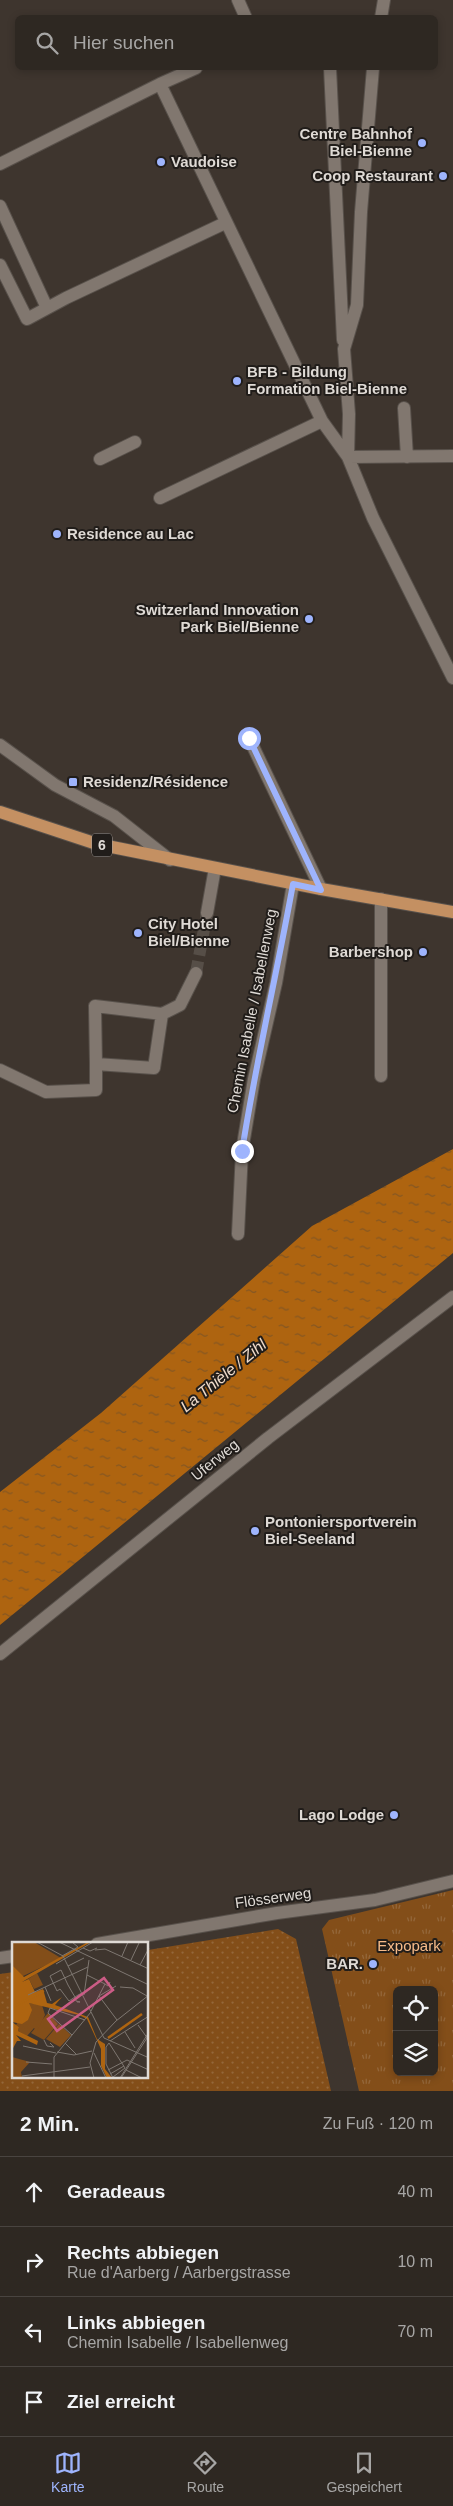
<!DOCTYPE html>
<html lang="de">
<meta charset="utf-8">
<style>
:root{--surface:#2e2822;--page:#36302a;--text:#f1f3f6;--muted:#a7a6a5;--line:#494440;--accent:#9eb4fd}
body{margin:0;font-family:Arial,sans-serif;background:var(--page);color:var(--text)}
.controls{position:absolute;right:15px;bottom:15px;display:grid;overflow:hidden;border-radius:8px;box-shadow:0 2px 8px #0003}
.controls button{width:45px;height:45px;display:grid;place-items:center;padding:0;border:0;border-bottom:1px solid var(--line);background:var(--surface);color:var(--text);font:25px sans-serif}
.stop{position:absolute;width:15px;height:15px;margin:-11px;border:4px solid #9eb4fd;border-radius:50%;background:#fff}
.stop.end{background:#9eb4fd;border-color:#fff;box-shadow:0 1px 5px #0008}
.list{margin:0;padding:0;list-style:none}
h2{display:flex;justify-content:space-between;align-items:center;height:65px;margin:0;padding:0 20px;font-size:21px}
h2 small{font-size:16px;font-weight:400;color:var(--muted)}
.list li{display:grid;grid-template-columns:32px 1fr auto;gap:15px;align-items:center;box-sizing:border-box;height:70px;padding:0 20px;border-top:1px solid var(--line)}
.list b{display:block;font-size:19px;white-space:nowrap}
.list p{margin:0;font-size:16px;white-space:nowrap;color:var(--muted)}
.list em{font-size:16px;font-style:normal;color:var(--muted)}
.icon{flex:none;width:28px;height:28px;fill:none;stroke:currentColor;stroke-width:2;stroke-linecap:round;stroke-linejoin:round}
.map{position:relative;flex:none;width:453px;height:2091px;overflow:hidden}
.search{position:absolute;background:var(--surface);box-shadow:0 2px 8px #0003;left:15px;right:15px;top:15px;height:55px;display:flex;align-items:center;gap:12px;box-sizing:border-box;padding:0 18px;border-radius:8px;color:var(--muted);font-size:19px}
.sheet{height:345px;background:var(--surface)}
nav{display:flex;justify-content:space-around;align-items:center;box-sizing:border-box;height:70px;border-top:1px solid var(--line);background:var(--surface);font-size:14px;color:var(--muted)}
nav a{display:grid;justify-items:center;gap:2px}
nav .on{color:var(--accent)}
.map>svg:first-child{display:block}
.grass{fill:url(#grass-dots)}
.park{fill:url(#park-tufts);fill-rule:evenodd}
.water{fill:url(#water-ripples)}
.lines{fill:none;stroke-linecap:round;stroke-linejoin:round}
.minor-tunnel{stroke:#564e47;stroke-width:12;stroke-dasharray:12 6;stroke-linecap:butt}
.minor-casing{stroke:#58514b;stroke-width:14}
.major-casing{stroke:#58514b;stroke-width:14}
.minor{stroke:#81776f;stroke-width:12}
.major{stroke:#c49062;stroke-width:12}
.route{stroke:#9eb4fd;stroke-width:6}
.poi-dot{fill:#9eb4fd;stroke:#211d1a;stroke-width:2}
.labels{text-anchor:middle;stroke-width:4;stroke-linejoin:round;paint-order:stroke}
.shield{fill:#211d1a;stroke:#a6a19d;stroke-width:1}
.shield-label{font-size:14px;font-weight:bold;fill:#dfdad5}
.poi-label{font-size:15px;font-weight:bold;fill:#dfdad5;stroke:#211d1a;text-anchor:end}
.street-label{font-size:15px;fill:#dfdad5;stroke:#211d1a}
.park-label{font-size:15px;fill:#f7bb89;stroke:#211d1a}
.water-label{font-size:16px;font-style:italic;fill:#f0dccb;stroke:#211d1a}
.inset-river{fill:none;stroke:#ae6410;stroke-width:2.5}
.inset-road{fill:none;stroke:#7e7771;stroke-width:1}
.view{fill:#cc5c86;fill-opacity:0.15;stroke:#cc5c86;stroke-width:2.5}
.inset-edge{fill:none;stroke:#dfdad5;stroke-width:2.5}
</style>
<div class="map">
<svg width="453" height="2091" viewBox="0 0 453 2091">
<defs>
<pattern id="grass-dots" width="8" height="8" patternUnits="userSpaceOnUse" patternTransform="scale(1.25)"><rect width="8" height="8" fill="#834e19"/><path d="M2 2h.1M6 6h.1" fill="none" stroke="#94673a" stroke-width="1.8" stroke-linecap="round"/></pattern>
<pattern id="park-tufts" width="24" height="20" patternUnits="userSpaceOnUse" patternTransform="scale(1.25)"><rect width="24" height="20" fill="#834e19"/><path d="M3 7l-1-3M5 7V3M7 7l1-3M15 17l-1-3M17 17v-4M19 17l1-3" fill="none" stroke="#94673a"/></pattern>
<pattern id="water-ripples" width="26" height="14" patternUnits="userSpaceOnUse" patternTransform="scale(1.25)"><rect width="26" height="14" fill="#ae6410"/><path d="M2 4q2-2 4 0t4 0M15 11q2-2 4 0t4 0" fill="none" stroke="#835623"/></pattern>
</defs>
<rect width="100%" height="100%" fill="#3e352e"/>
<path class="grass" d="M 278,1929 L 296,1939 L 331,2091 L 0,2091 L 0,1974 L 14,1972 L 14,2077 L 148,2077 L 148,1950 Z"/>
<path class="park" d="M 453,1890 L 453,2091 L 359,2091 L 322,1929 L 329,1920 ZM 397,1990 L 434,1990 L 434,2072 L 397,2072 Z"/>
<path class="water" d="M 453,1149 L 453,1253 L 0,1625 L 0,1492 L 101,1413 L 312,1226 Z"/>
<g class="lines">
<path class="minor-tunnel" d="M 196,973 L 207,913"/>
<defs>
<path id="minor" d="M 238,0 L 246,18
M 381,18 L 384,0
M 196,68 L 160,84 L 322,421 L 348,457 L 373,518 L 453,678
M 330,68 L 343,340
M 0,164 L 160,84
M 0,206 L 47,308
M 0,265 L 27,319 L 66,298 L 225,223
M 404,408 L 407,457
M 348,457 L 349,414 L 344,349 L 357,305 L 361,212 L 373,68
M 348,457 L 453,456
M 100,459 L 135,442
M 160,498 L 322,421
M 249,738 L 321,889
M 0,745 L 55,785 L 114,816 L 170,860
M 381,899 L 381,1076
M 207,913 L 215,868
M 162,1014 L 180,1005 L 196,973
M 0,1070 L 46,1092 L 96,1090 L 96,1064 L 154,1068 L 162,1014 L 95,1006 L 96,1064
M 238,1234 L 242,1151 L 254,1079 L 276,983 L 293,884
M 0,1654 L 268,1438 L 453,1297
M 97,1944 L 277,1913 L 375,1900 L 453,1881
M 0,1958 L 14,1956"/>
<path id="major" d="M 0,812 L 97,844 L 321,889 L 453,912"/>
</defs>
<use href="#minor" class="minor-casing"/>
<use href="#major" class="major-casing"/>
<use href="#minor" class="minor"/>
<use href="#major" class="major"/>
</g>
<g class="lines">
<path class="route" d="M 242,1151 C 256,1061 277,973 293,884 L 321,890 L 249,738"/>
</g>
<g class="poi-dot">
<circle cx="422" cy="143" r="5"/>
<circle cx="161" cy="162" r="5"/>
<circle cx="443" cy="176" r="5"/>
<circle cx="237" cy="381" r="5"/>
<circle cx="57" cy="534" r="5"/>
<circle cx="309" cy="619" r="5"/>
<rect x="68" y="777" width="10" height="10" rx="2.5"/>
<circle cx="138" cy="933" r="5"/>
<circle cx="423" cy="952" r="5"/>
<circle cx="255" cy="1531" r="5"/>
<circle cx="394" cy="1815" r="5"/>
<circle cx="373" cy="1964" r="5"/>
</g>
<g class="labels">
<rect class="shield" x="92" y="833.5" width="20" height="23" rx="4"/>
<g class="shield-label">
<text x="102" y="850">6</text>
</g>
<g class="poi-label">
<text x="412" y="139">Centre Bahnhof<tspan x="412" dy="17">Biel-Bienne</tspan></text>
<text x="171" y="167" text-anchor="start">Vaudoise</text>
<text x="433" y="181">Coop Restaurant</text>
<text x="247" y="377" text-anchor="start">BFB - Bildung<tspan x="247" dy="17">Formation Biel-Bienne</tspan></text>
<text x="67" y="539" text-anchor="start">Residence au Lac</text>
<text x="299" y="615">Switzerland Innovation<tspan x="299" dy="17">Park Biel/Bienne</tspan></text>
<text x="83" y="787" text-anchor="start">Residenz/Résidence</text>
<text x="148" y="929" text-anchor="start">City Hotel<tspan x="148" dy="17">Biel/Bienne</tspan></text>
<text x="413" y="957">Barbershop</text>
<text x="265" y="1527" text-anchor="start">Pontoniersportverein<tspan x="265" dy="17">Biel-Seeland</tspan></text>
<text x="384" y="1820">Lago Lodge</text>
<text x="363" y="1969">BAR.</text>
</g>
<g class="street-label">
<text transform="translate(252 1011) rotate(-79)" y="5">Chemin Isabelle / Isabellenweg</text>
<text transform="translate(215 1460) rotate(-39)" y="5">Uferweg</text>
<text transform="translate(273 1898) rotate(-8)" y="5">Flösserweg</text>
</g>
<g class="park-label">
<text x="409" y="1951">Expopark</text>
</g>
<g class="water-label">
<text transform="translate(223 1375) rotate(-39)" y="6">La Thièle / Zihl</text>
</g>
</g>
<g transform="translate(12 1942)">
<rect width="136" height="136" fill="#3e352e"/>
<path d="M 36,71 L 46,82 L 32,98 L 19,91 Z" fill="#834e19"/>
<path d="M 0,115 L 18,120 L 9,130 L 10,136 L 0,136 Z" fill="#834e19"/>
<path d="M 0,0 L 22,0 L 49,16 L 9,35 L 0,23 ZM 25,31 L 31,43 L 22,47 L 17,37 L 10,41 ZM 47,82 L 59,93 L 48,105 L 34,97 Z" fill="#834e19"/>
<path d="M 17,61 L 30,63 L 33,73 L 25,89 L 22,86 L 15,94 L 6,89 L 7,85 L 4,83 Z" fill="#834e19"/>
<path d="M 76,0 L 79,0 L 10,40 L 17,37 L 23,50 L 31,47 L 35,61 L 40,62 L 50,55 L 43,63 L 76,75 L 85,97 L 93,102 L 93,127 L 100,136 L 95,136 L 89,124 L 89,107 L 75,77 L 67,73 L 17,61 L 20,68 L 16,78 L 10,82 L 0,80 L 7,85 L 6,89 L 26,99 L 25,103 L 4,93 L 9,99 L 5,99 L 0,108 L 0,23 L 12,35 Z" fill="#ae6410"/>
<path class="inset-river" d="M 0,65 L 32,49M 96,96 L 130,72"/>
<path class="inset-road" d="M 25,0 L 51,14 L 92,96 L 135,115M 47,0 L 137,43M 71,6 L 78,9 L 85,6M 83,8 L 93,7 L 137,27M 50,14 L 66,5 L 60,0M 110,14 L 116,0M 119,18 L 127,1M 44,22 L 81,0M 128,23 L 137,6M 56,24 L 72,16M 75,33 L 93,42M 33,45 L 39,59M 108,45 L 121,46 L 135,54M 16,53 L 76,25M 72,53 L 77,18M 87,54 L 105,78M 87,54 L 104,44M 65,60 L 68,60 L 64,59 L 63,55 L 60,50 L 56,43 L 49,28 L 38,34 L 45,49 L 48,47 L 57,59 L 66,53 L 70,51M 79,69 L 93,42 L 96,44 L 98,40M 126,83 L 136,97M 113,90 L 123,106M 60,93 L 36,71 L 38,66 L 73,78M 32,98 L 35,104 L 42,105 L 38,101M 98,99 L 137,74M 53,101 L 64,112M 97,101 L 113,126 L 101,135M 97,101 L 94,105 L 94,122 L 101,136M 11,104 L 44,111M 45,110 L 62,113 L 80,109M 82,111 L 94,136M 14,120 L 40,122M 96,128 L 115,118 L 137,128M 114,128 L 130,136M 98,132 L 112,124M 10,134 L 78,125M 42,136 L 42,115 L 79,70M 82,136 L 78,121 L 84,100 L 104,79 L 137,53M 108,136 L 137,90M 109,136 L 135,96"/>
<path class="view" d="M 92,36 L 101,48 L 45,89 L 36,77 Z"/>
<rect width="136" height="136" class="inset-edge"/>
</g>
</svg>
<div class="controls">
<button><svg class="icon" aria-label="locate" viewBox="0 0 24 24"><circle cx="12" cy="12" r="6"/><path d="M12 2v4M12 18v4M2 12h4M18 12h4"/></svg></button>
<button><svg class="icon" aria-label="layers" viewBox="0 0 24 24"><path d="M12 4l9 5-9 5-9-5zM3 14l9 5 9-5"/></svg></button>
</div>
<div class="stop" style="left:249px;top:738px"></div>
<div class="stop end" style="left:242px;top:1151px"></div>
<div class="search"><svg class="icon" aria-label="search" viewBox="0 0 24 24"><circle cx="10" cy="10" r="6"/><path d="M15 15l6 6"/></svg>Hier suchen</div>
</div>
<section class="sheet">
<h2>2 Min.<small>Zu Fuß · 120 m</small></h2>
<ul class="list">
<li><svg class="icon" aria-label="ahead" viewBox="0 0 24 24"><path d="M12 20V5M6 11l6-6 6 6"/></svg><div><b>Geradeaus</b></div><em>40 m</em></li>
<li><svg class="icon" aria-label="right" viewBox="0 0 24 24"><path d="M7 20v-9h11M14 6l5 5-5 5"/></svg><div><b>Rechts abbiegen</b><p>Rue d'Aarberg / Aarbergstrasse</p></div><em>10 m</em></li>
<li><svg class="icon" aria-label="left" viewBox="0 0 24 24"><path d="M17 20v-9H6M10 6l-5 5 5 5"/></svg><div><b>Links abbiegen</b><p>Chemin Isabelle / Isabellenweg</p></div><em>70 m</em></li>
<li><svg class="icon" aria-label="arrive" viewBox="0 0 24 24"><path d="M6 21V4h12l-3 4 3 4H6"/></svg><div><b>Ziel erreicht</b></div></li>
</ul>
</section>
<nav>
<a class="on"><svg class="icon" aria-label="map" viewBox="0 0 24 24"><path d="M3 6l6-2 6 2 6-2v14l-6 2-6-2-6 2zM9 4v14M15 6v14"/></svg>Karte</a>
<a><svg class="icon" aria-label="directions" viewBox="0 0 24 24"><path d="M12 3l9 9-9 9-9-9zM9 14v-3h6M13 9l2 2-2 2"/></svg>Route</a>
<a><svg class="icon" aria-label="saved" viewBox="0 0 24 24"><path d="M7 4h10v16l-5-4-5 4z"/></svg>Gespeichert</a>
</nav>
